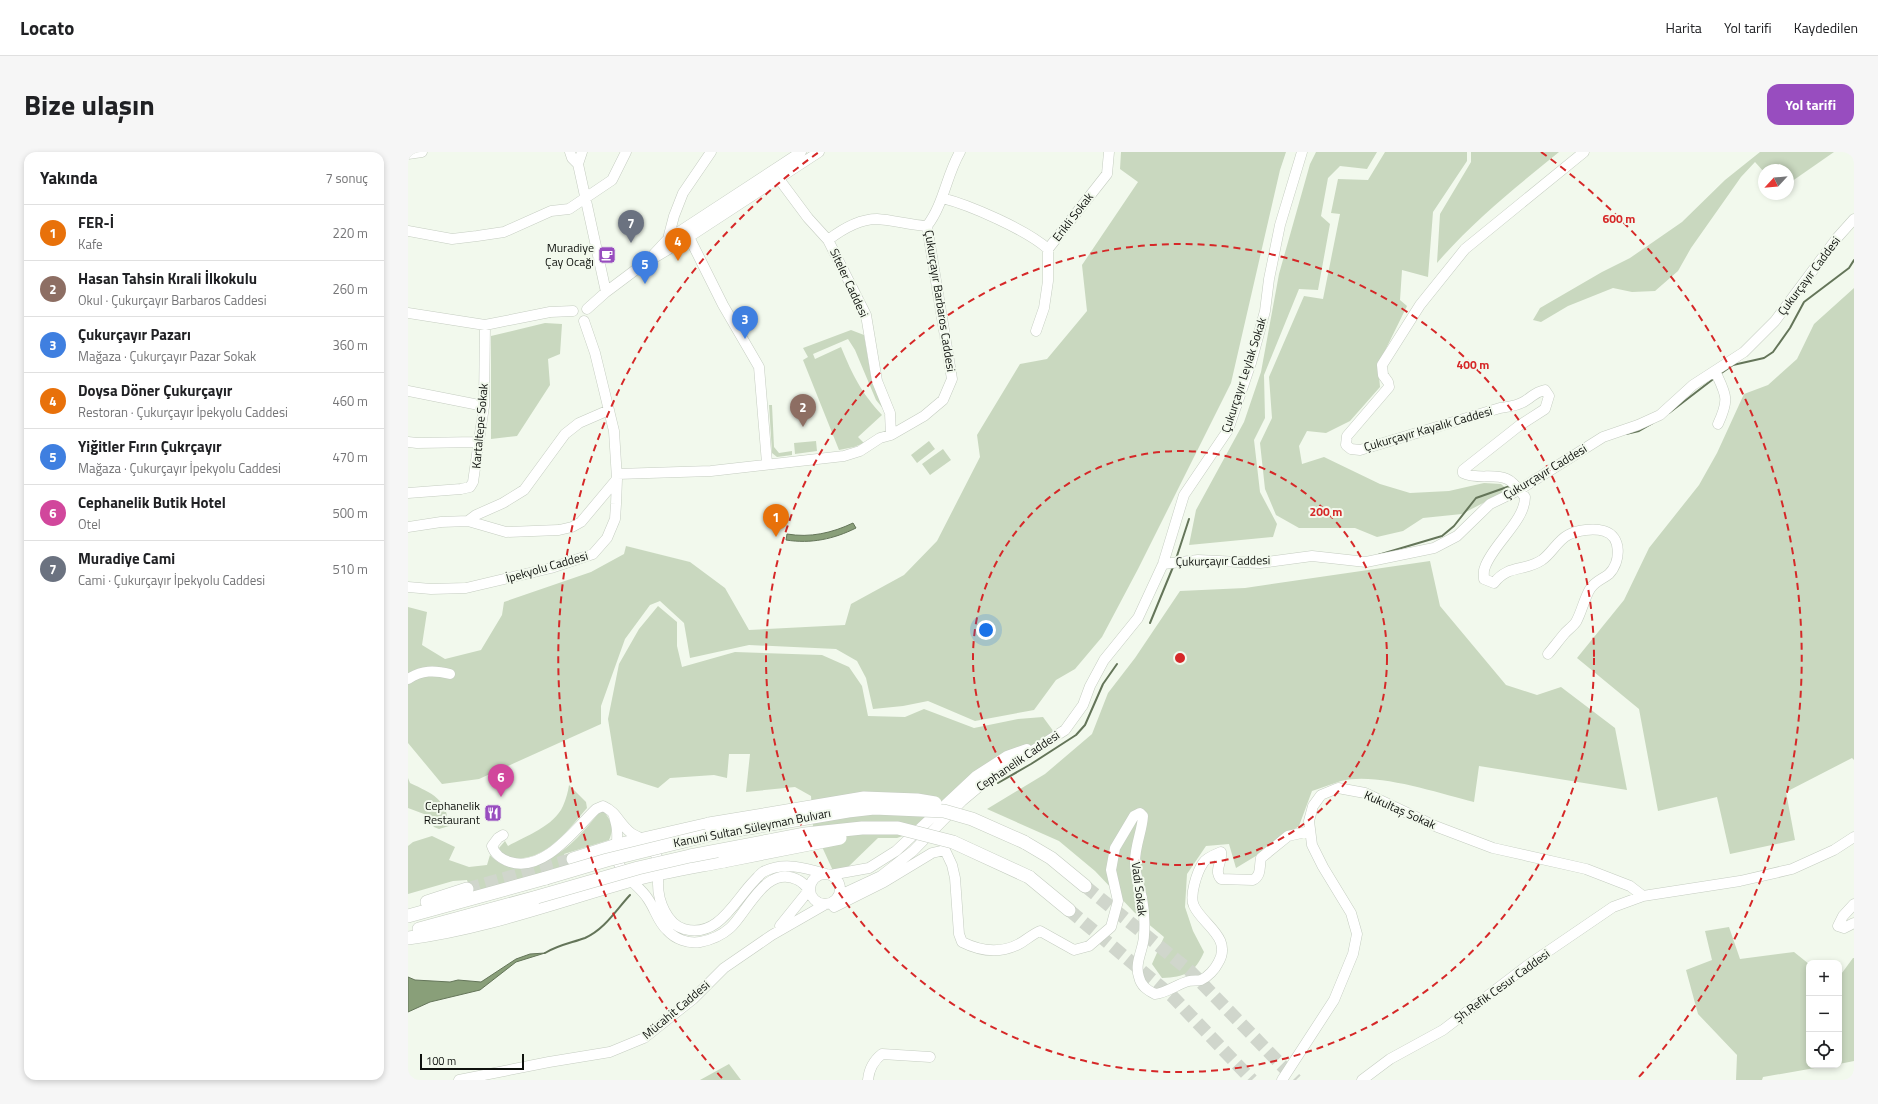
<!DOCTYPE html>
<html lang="tr">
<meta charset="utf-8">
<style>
:root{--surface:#fff;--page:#f6f6f6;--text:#202124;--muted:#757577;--line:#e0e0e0;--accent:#984dbf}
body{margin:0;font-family:"Titillium Web",sans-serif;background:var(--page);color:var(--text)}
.controls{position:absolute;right:12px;bottom:12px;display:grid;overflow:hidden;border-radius:8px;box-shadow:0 2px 6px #0003}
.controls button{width:36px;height:36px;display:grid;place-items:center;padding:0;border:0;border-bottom:1px solid var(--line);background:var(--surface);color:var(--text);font:20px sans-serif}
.compass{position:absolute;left:1350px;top:12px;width:36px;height:36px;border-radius:50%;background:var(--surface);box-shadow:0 2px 6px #0003;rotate:244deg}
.scale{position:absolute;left:12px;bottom:10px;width:104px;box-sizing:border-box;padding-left:4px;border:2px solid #0f120e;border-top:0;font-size:11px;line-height:14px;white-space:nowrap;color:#0f120e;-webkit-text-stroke:3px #f2f9ed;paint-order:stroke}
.you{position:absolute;left:578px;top:478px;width:14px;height:14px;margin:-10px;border:3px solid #fff;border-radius:50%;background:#1a73e8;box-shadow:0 0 0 6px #1a73e833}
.badge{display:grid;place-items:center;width:26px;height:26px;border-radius:50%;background:var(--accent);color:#fff;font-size:13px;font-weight:700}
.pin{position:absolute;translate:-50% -33px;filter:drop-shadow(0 1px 2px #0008)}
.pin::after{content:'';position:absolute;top:21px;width:14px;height:12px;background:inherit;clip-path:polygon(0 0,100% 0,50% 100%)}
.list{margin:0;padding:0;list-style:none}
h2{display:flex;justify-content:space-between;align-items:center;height:52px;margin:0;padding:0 16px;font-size:17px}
h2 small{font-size:13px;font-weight:400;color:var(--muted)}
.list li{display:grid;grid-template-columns:26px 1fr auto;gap:12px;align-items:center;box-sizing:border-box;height:56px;padding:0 16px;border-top:1px solid var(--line)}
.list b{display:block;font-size:15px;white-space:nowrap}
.list p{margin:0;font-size:13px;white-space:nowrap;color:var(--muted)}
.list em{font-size:13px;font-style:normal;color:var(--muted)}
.icon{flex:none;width:22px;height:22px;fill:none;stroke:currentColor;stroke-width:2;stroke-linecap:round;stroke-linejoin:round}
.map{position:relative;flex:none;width:1446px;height:928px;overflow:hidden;border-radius:12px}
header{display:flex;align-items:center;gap:24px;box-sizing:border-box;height:56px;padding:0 20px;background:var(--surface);border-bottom:1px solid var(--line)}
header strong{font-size:19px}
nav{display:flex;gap:22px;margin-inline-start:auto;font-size:14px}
.intro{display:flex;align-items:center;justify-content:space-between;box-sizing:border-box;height:96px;padding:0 24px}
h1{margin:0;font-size:28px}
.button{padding:10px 18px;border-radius:12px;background:var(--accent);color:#fff;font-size:14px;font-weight:700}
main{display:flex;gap:24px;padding:0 24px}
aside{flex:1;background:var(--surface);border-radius:12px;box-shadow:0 2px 6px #0003}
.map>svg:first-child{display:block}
.green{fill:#c9d8bf}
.water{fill:#899f79;stroke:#647559}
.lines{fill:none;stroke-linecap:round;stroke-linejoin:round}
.stream{stroke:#647559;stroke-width:2}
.major-tunnel{stroke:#d0d6cc;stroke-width:13;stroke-dasharray:13 6;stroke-linecap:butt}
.minor-casing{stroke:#c5cdc1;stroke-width:11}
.major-casing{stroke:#c5cdc1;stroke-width:14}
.minor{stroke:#fff;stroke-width:10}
.major{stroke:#fff;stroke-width:13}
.major-bridge-casing{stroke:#c5cdc1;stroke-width:14;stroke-linecap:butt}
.major-bridge{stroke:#fff;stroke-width:13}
.ring{fill:none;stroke:#d62828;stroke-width:2;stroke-dasharray:7 5}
.labels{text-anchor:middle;stroke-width:4;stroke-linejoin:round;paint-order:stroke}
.street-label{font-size:12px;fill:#0f120e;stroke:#f2f9ed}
.poi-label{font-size:12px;fill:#0f120e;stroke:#f2f9ed;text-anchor:end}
.centre{fill:#d62828;stroke:#f2f9ed;stroke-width:2}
.ring-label{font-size:12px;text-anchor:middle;font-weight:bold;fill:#d62828;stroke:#f2f9ed;stroke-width:4;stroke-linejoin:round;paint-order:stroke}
</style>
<header>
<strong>Locato</strong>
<nav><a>Harita</a><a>Yol tarifi</a><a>Kaydedilen</a></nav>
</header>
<div class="intro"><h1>Bize ulaşın</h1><a class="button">Yol tarifi</a></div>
<main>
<aside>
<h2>Yakında<small>7 sonuç</small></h2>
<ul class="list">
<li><span class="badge" style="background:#e8710a">1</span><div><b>FER-İ</b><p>Kafe</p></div><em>220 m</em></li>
<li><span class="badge" style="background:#8d6e63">2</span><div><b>Hasan Tahsin Kırali İlkokulu</b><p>Okul · Çukurçayır Barbaros Caddesi</p></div><em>260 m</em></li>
<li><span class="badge" style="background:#3f7fe0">3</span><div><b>Çukurçayır Pazarı</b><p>Mağaza · Çukurçayır Pazar Sokak</p></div><em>360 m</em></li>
<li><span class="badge" style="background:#e8710a">4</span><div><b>Doysa Döner Çukurçayır</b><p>Restoran · Çukurçayır İpekyolu Caddesi</p></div><em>460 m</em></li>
<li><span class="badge" style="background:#3f7fe0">5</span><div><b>Yiğitler Fırın Çukrçayır</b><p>Mağaza · Çukurçayır İpekyolu Caddesi</p></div><em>470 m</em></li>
<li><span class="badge" style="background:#d1479c">6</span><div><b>Cephanelik Butik Hotel</b><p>Otel</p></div><em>500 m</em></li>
<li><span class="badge" style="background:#6b7280">7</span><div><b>Muradiye Cami</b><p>Cami · Çukurçayır İpekyolu Caddesi</p></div><em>510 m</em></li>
</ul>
</aside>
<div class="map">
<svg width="1446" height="928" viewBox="0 0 1446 928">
<rect width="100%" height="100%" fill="#f2f9ed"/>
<path class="green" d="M 713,0 L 878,0 L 872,18 L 823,231 L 730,417 L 694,485 L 667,517 L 648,528 L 626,558 L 567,569 L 520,549 L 495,554 L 465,557 L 458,526 L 449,509 L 428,497 L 341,493 L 282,506 L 276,471 L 252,449 L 242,453 L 217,487 L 193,554 L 193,572 L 71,627 L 34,632 L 0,591 L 0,455 L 19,460 L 14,493 L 37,507 L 73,498 L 94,463 L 96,450 L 183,420 L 216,402 L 218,394 L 282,410 L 317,436 L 341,478 L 437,473 L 443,452 L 496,423 L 529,389 L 572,305 L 569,283 L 612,212 L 639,207 L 679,159 L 674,113 L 730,30 L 712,17 Z
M 908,0 L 969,0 L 959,17 L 932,14 L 920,26 L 913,64 L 922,72 L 910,138 L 891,137 L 856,223 L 857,266 L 846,288 L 852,340 L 869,372 L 865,385 L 781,393 L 788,358 L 836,270 L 853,220 L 871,122 L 902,12 Z
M 977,0 L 1059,0 L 1059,9 L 1025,60 L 1020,125 L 994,118 L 992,148 L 999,154 L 970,213 L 972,235 L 942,269 L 918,281 L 899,279 L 891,294 L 894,312 L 916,305 L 972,332 L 1002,341 L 1041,339 L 1076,331 L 1093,332 L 1100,338 L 1054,362 L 1015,366 L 995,379 L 969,385 L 947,376 L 891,376 L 868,363 L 857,337 L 852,291 L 864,266 L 861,225 L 896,144 L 915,147 L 932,62 L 923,61 L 930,27 L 960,28 Z
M 1063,0 L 1151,0 C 1108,35 1065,69 1029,111 L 1032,62 L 1063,10 Z
M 1352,0 L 1426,0 L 1380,32 L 1380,18 L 1356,18 L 1356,20 L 1347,10 L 1333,25 L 1283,96 L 1270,119 L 1247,139 L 1224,140 L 1205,136 L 1160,154 L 1133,170 L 1125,168 L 1132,156 L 1194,120 L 1222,106 L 1274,70 L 1317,28 Z
M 1446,136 L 1446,608 L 1444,606 L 1378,640 L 1387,688 L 1322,702 L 1309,645 L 1250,659 L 1231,557 L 1169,506 L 1216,448 L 1241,396 L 1291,333 L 1309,301 L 1336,242 L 1360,233 L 1389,207 L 1406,172 Z
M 137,171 L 154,172 L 152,202 L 140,207 L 142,233 L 109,284 L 83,287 L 83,184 Z
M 443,178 L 456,183 L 464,230 L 477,259 L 468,248 L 447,198 L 440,187 L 405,202 L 407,207 L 433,195 C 445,224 453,240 474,263 L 450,285 L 456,291 L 446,295 L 431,298 L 395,208 L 400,205 L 395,196 Z
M 361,253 L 364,253 L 366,295 L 371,301 L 384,299 L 384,303 L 369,305 L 364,301 Z
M 408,289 L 409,299 L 387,302 L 386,291 Z
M 521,289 L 527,297 L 509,311 L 503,303 Z
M 535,297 L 543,308 L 522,323 L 514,312 Z
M 1022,409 L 1032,454 L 1098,533 L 1129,543 L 1153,535 L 1207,576 L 1219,638 L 1071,614 L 1066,650 C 1029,641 969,620 933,629 C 923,632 914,636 904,639 L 891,674 L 861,696 L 828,716 L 821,692 L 798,694 L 779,722 L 777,755 L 785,779 L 796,800 C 787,821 777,825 754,826 L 744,812 L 756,785 L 726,760 L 687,719 L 651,689 L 579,657 L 637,622 L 684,582 L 700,541 L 727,506 L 772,439 L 837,436 Z
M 250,454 L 269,470 L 269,494 L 274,515 L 327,500 L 414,503 L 441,515 L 454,534 L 460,564 L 497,565 L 516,557 L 566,576 L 610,567 L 635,565 L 646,580 L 639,586 L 535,648 L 515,677 L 489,686 L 470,686 L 439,716 L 426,721 L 405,675 L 403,644 L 387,635 L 338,640 L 342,602 L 321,602 L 319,626 L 306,623 L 262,626 L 250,636 L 209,623 L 200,567 L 211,512 L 231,477 Z
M 0,626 L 2,631 C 25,642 38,646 41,674 L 31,677 L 26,675 L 16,662 L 0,656 Z
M 161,633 L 178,650 L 179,656 C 161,677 137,710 105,706 C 98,705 94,703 91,696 L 97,689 L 100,694 C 118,684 146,674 155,654 C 158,647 160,640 161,633 Z
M 192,660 L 196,660 C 204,669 206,677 201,688 L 156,702 L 159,713 L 63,741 L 59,728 L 45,729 L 0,742 L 0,694 L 5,690 L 24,684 L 47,695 L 41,708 L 61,715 L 79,713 L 82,703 C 94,716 107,718 124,713 C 157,704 170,685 192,660 Z
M 1321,775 L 1332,807 L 1386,800 L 1401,812 L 1401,913 L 1424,913 L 1355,925 L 1354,928 L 1328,928 L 1329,903 L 1290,862 L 1278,818 L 1304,808 L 1297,779 Z
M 1445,806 L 1446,806 L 1446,909 L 1431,912 L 1431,825 Z
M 321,912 L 333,928 L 292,928 Z"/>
<path class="water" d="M 445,371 L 448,376 C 426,387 403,392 378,388 L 379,382 C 402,386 424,381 445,371 Z
M 137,801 L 108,810 L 72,838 L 22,850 L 0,860 L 0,825 L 7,828 L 42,830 L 50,828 L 73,830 L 108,807 L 122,802 Z"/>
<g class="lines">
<path class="stream" d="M 1312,222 L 1325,213 L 1356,206 L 1365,200 L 1382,176 L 1396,150 L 1441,116 L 1446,108
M 1261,261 L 1304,228
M 1218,282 L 1231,279 L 1245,271
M 970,403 L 1034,384 L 1046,374 L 1068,346 L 1102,334
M 768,407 L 781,367
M 742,471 L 765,415
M 590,631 L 623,612 L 668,583 L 677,573 L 695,532 L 709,512
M 137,801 C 150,793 163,791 177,786 C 197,777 208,758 222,743"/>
<path class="major-tunnel" d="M 677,734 L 782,819 L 888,928
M 59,737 L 165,707
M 661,758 L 765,845 L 844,928"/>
<defs>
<path id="minor" d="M 162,0 L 164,6 L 170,12 L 198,140
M 0,2 L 14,0
M 170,12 L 174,0
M 365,19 L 400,66 L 420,88 L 458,163 L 469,229 L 482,261 L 483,283
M 534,46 C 562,53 619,78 640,97
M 277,77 L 315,153 L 351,215 L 359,311
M 0,79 L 44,87 L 69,84 L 96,80 L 143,59 L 161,57 L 204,28 L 218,0
M 260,87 L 266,64 L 275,41 L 303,0
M 420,88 C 433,78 452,67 469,67 C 485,68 502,73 519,74
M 246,102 L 260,87 L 393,0
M 179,157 L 198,140 L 234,113 L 281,85 L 411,0
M 0,161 L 77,173 L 142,160 L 165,159
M 628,179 L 636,156 L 640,129 L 640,97 L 699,22 L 701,0
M 1307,219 C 1318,243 1322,246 1310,272
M 0,239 L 76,254
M 0,290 L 9,291 L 70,290
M 209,322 L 303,319 L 436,304 L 452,299 L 472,286 L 483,283 L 516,264 L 535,248 L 544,227 L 519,74 C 536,52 538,24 552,0
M 0,341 L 53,337 L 62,335 L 65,330 L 76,254 L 77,173
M 60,369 L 68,363 L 95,351 L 116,338 L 157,282 L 171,271 L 201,258
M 0,375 L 33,370 L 60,369 L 98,380 L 151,378 L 164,375 L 173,370 L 209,327
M 755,412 L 790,408 L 852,411 L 904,404 L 958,410 L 1026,396 L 1049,384 L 1082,352 L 1111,338 L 1195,285 L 1230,273 L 1252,263 L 1285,233 L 1336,200 L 1367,169 L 1429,86 L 1446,67
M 0,435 L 23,437 L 58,436 L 143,416 L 185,402 L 199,386 L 207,367 L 208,352 L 209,327 L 206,279 L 187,201 L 176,169
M 1140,502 C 1146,495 1151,488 1157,481 C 1161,477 1165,474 1168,470 C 1174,459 1176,447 1182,437 C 1187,429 1195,427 1201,422 C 1213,410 1214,384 1196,379 C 1186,376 1169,378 1160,383 C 1149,389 1144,401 1134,408 C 1116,420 1101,412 1086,431 L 1076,427 C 1076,424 1075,419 1077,415 C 1085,392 1117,369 1117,345 C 1112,339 1106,330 1099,327 C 1085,321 1070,328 1055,321 L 1055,318 L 1112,273 L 1137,257 L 1141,244 L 1137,238 C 1125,241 1127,243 1117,249 C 1110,254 1100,255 1092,256 L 952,298 L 943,297 L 938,293 L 939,284 L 981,235 L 980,230 L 975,223 L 974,213 L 1012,153 L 1057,97 L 1176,0
M 0,527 C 14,518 26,518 42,522
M 206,664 C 207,669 209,674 209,679 C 210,690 207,701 211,712 C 217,727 232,734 240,747 C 247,757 250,770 259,778 C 267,787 280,792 292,790 C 303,788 313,784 322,776 C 339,761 358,711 390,728 C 394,730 398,734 401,738 L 372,774
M 95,683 L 90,686 L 84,694 C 87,703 93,707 102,710 C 136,721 167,677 188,657 L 195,654 C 209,660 211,672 223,681 C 229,685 240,688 244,694 C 246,697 247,702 249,705 C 252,714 250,723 250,732 C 250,749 259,772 276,777 C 310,787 327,748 346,729 C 349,726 352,722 355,720 C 375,709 398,716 418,722
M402 737a15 15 0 1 1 30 0a15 15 0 1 1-30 0Z
M 422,723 L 461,716 L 488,699 L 568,624 L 599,604 L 619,597
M 430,744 L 473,724 L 505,699 L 554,649 L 579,628 L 657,578 L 675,553 L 682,534 L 696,508 L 730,466 L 755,412 L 776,343 L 820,278 L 843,211 L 857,159 L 861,127 L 872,73 L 894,0
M 423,751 L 426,755 L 476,730 L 524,701 L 537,698 L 544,713 L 547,726 L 551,782 L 554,790 C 572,799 592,802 611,792 C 618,788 625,782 632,779 L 666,798 L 681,794 L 703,775 L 710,749 L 703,718 L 707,696 L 726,664 L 732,661 L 735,664 C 734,680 727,693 727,710 C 727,722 731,734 734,746 C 736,757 737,771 736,783 C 736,797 726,810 731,825 C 733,834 739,838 747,842 C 759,841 769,832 781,829 C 785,828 790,829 793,828 C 800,825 807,817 810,811 C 825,786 795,773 786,754 C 781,744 789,720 795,711 C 798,706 808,702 813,700 C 815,710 805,718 813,727 L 845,728 C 854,723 851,714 853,706 L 880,684 L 902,679
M 1446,752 L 1435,764 L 1430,774 L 1436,776 L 1446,771
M 51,928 L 141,910 L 202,900 L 236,886 L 285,847 L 316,816 L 364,783 L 418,752
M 460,928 C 461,917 465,909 474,902 L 522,905
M 874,928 L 926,848 L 945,802 L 949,782 L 943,761 L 915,715 L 904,693 L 901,669 L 905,654 L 913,643 L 930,636 L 957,641 L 1027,674 L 1085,696 L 1178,717 L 1222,734 L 1235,744
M 954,928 L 982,907 L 1035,878 L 1120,813 L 1205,755 L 1235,744 L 1332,729 L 1384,717 L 1426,698 L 1446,685"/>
<path id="major" d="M 616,690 L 643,706 L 677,734
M 165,707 L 209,693 L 301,672
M 621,725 L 661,758
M 19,750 L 59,737
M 0,764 L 138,726
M 11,777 L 129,745
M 0,786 C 77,776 149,749 224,728 C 254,720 285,715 316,709"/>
</defs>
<use href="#minor" class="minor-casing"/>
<use href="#major" class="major-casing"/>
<use href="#minor" class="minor"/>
<use href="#major" class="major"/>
<defs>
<path id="major-bridge" d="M 301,672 L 456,646 L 509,648 L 527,651
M 316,709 L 432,686
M 138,726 L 199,708 L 305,682 L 440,659 L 466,656 L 536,659 L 564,667 L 616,690
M 129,745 L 230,716 L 282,704 L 397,682 L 454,676 L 490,676 L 545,690 L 621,725"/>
</defs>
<use href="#major-bridge" class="major-bridge-casing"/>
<use href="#major-bridge" class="major-bridge"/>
</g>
<g class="ring">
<circle cx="772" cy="506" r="207"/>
<circle cx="772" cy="506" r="414"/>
<path d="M314 926A621 621 0 0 1 411 0M1133 0A621 621 0 0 1 1230 926"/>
</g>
<defs>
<symbol id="cafe-square" viewBox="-11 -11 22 22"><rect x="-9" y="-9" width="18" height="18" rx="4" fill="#984dbf" stroke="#f2f9ed"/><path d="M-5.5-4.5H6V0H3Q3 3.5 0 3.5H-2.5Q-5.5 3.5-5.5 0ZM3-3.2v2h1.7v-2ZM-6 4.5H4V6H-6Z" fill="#fff"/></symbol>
<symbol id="restaurant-square" viewBox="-11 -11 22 22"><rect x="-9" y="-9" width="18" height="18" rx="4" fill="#984dbf" stroke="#f2f9ed"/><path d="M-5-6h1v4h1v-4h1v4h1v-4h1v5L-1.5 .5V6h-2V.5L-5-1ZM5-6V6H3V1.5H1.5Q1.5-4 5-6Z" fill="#fff"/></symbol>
</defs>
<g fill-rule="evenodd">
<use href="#cafe-square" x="189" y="93" width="20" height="20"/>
<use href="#restaurant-square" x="75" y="651" width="20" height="20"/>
</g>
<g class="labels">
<g class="street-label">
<text transform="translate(665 65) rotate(-52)" y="4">Erikli Sokak</text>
<text transform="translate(1401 124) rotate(-53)" y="4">Çukurçayır Caddesi</text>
<text transform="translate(441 131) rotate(65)" y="4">Siteler Caddesi</text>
<text transform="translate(532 149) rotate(81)" y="4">Çukurçayır Barbaros Caddesi</text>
<text transform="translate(836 223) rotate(-72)" y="4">Çukurçayır Leylak Sokak</text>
<text transform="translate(72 274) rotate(-85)" y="4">Kartaltepe Sokak</text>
<text transform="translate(1020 277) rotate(-16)" y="4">Çukurçayır Kayalık Caddesi</text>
<text transform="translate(1137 320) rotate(-31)" y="4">Çukurçayır Caddesi</text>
<text transform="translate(815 409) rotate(-1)" y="4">Çukurçayır Caddesi</text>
<text transform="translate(139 415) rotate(-16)" y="4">İpekyolu Caddesi</text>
<text transform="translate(610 609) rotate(-34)" y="4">Cephanelik Caddesi</text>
<text transform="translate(992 658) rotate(24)" y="4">Kukultaş Sokak</text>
<text transform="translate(344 676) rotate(-11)" y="4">Kanuni Sultan Süleyman Bulvarı</text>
<text transform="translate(731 737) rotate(83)" y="4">Vadi Sokak</text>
<text transform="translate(1094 834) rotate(-36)" y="4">Şh.Refik Cesur Caddesi</text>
<text transform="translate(268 858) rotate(-40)" y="4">Mücahit Caddesi</text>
</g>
<g class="poi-label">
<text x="186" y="100">Muradiye<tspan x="186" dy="14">Çay Ocağı</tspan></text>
<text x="72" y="658">Cephanelik<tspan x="72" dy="14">Restaurant</tspan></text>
</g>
</g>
<circle cx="772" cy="506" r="6" class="centre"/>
<g class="ring-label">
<text x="1211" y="71">600 m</text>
<text x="1065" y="217">400 m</text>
<text x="918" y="364">200 m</text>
</g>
</svg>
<div class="controls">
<button>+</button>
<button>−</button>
<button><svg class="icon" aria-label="locate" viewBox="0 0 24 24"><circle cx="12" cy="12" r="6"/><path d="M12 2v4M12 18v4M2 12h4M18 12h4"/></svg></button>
</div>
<svg class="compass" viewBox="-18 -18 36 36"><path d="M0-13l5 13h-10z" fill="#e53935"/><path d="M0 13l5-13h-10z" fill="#757577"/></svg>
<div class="scale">100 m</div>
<div class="you"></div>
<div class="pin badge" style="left:368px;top:385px;background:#e8710a">1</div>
<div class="pin badge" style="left:395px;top:275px;background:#8d6e63">2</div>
<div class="pin badge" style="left:337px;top:187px;background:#3f7fe0">3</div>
<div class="pin badge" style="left:270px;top:109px;background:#e8710a">4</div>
<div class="pin badge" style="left:237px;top:132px;background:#3f7fe0">5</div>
<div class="pin badge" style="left:93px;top:645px;background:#d1479c">6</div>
<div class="pin badge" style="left:223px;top:91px;background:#6b7280">7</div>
</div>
</main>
